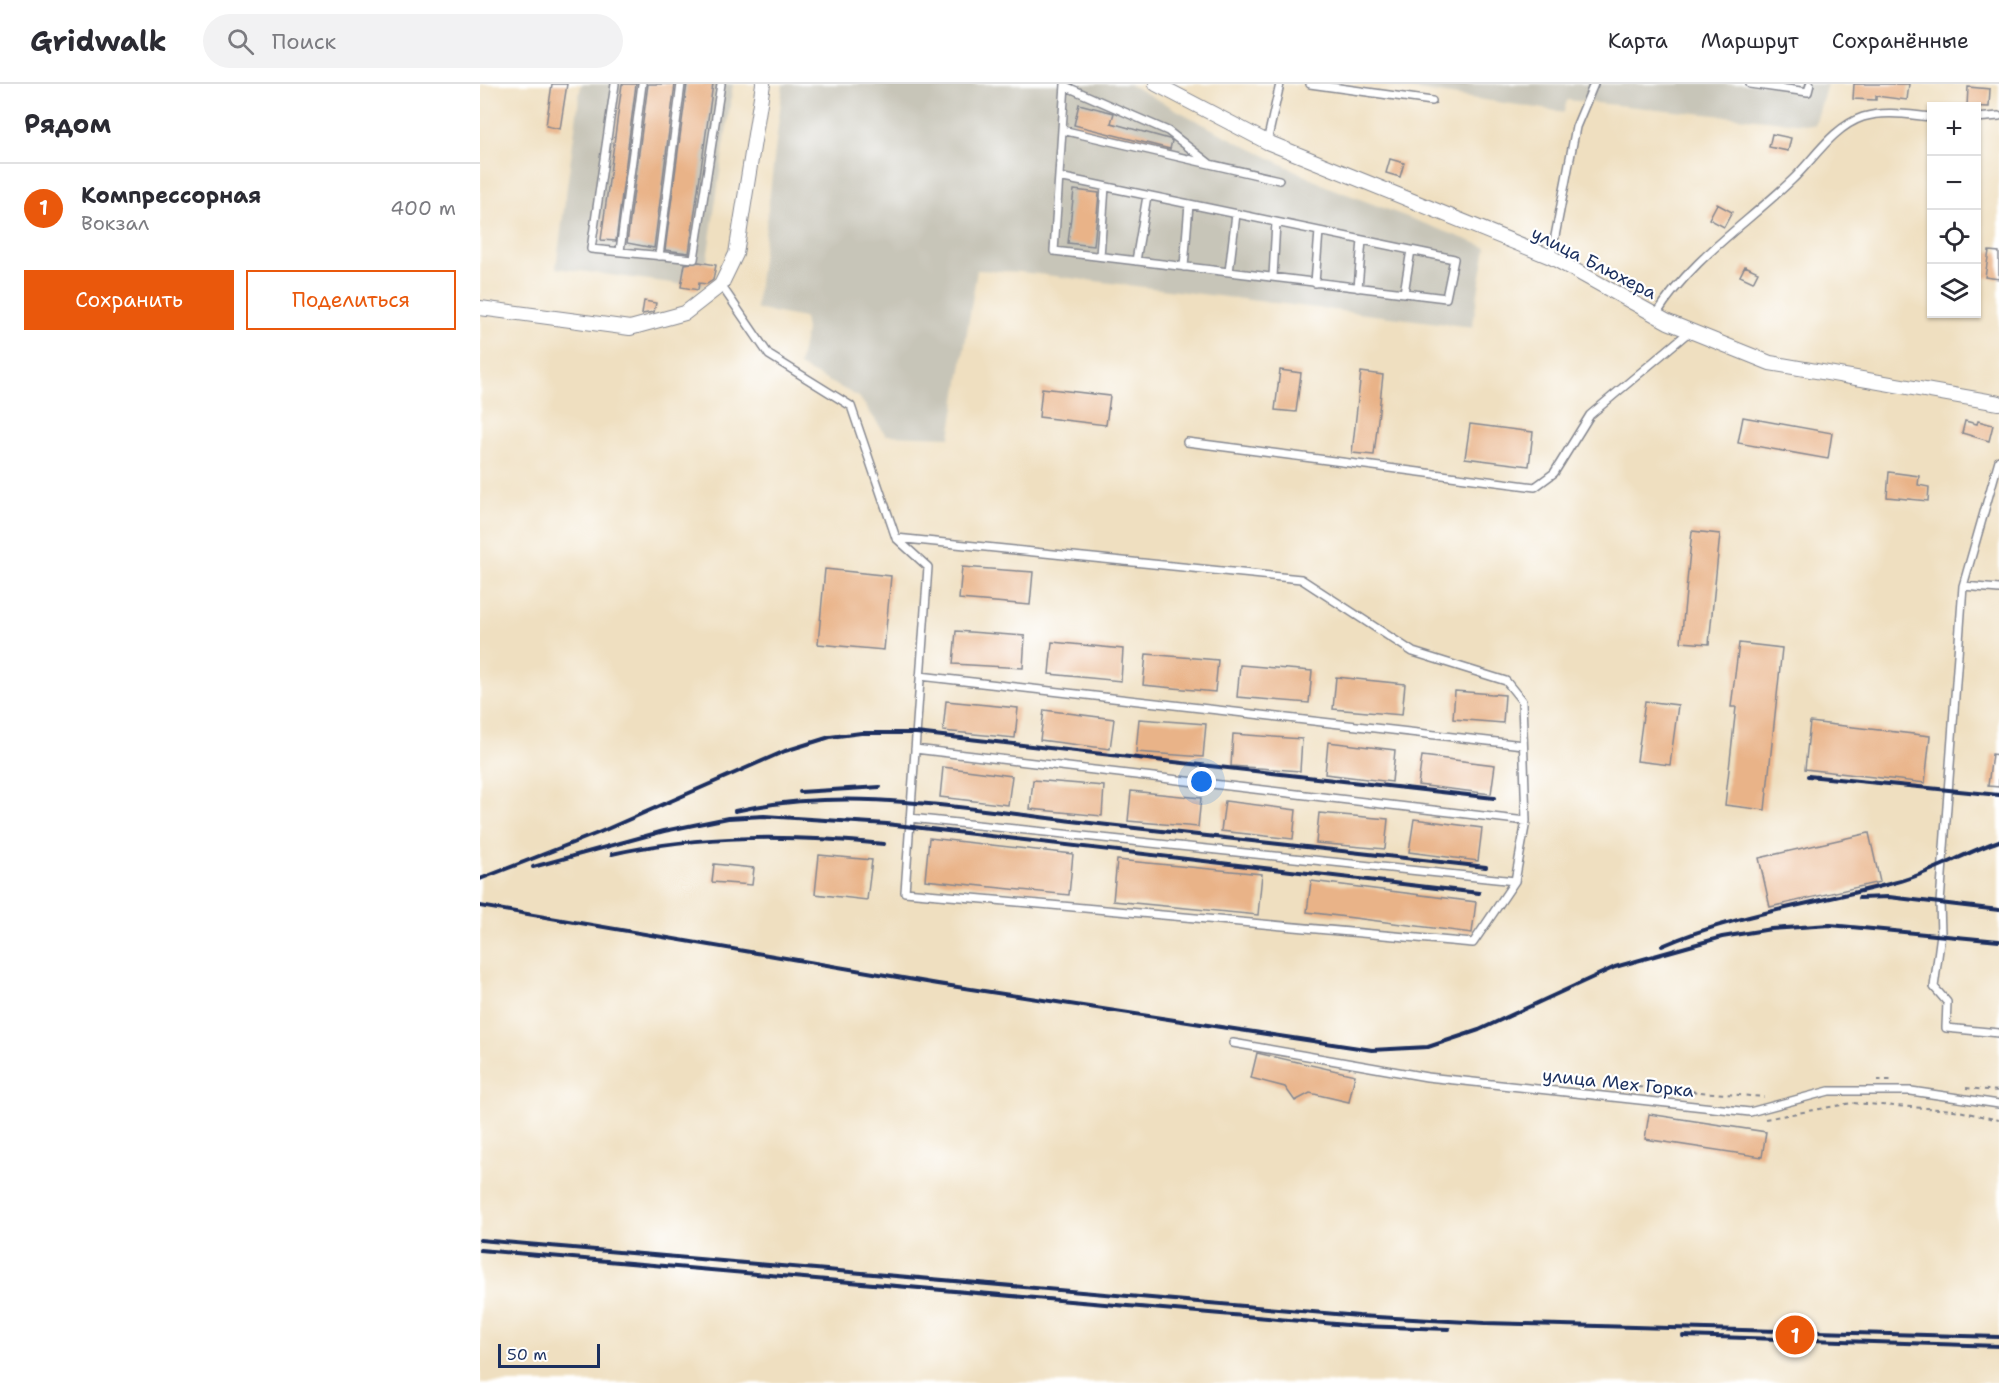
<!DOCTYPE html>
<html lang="ru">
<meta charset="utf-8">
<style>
:root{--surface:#fff;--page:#f2f2f3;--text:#2b2b33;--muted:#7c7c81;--line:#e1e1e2;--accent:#ea580c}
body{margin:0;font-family:"Shantell Sans",sans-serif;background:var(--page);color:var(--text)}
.controls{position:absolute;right:18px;top:18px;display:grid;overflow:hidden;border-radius:0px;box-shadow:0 2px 4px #0004}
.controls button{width:54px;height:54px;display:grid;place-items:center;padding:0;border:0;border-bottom:2px solid var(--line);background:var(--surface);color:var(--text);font:30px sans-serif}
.scale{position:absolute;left:18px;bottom:15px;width:102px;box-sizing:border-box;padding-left:6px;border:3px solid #1b2f5e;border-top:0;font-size:16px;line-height:21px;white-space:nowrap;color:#1b2f5e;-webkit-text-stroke:4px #fff;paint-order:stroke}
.you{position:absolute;left:722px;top:698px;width:21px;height:21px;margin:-15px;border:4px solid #fff;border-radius:50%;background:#1a73e8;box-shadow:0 0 0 9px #1a73e833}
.badge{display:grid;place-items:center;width:39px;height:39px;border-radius:50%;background:var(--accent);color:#fff;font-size:20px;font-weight:700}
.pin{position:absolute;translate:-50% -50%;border:3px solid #fff;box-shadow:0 2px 6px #0006}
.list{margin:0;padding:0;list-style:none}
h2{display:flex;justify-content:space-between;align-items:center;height:78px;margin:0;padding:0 24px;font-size:26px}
h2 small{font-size:20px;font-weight:400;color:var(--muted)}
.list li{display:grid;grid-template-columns:39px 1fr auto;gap:18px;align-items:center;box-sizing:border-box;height:90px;padding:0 24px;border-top:2px solid var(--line)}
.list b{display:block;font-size:22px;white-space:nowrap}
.list p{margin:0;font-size:20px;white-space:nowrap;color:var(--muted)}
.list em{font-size:20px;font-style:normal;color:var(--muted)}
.actions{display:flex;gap:12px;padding:18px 24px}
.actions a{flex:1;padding:14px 0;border:2px solid var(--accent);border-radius:0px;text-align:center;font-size:21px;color:var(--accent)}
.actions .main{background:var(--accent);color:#fff}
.icon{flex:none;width:33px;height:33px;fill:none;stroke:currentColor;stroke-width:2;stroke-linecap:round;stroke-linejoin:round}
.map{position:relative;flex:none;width:1519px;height:1299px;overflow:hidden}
header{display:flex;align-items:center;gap:36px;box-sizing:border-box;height:84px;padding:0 30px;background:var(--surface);border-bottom:2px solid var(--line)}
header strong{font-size:28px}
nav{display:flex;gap:33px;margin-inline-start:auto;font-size:21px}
.search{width:420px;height:54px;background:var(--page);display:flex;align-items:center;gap:15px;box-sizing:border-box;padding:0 21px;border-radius:33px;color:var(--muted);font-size:22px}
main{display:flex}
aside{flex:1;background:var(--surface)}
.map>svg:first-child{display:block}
.industrial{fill:#c7c5b8}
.building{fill:#e9b388}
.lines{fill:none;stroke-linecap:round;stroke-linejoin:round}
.service-casing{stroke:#85878f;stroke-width:10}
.minor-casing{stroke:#85878f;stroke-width:16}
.path{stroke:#85878f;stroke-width:2;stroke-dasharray:4.5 4.5;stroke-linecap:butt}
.service{stroke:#fff;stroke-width:7}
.minor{stroke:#fff;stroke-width:14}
.rail{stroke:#1b2f5e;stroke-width:4}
.labels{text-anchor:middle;stroke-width:4.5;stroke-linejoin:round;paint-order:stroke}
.street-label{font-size:18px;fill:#1b2f5e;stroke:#fff}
</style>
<header>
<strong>Gridwalk</strong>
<div class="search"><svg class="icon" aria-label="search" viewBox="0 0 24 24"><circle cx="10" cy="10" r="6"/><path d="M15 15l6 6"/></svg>Поиск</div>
<nav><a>Карта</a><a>Маршрут</a><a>Сохранённые</a></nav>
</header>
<main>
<aside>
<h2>Рядом<small></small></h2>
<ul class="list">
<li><span class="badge">1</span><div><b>Компрессорная</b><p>Вокзал</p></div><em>400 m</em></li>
</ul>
<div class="actions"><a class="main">Сохранить</a><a>Поделиться</a></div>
</aside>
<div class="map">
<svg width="1519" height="1299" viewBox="0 0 1519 1299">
<rect width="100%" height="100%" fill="#fff"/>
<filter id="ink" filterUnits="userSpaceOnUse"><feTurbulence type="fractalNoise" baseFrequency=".0167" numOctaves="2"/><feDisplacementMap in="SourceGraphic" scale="12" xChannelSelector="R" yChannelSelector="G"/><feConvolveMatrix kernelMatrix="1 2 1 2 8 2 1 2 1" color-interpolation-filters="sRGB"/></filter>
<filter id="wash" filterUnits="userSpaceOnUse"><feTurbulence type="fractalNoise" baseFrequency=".008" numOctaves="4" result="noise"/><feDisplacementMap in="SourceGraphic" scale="24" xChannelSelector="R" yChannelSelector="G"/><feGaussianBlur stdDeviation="1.35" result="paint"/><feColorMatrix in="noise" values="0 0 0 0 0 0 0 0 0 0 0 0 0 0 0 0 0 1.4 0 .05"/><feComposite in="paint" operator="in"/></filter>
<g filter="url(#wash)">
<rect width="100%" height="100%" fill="#efdfc0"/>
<path class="industrial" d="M 101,0 L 253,0 L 223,203 L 76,184 Z
M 303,0 L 649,0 L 732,45 L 848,103 L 1006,163 L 992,243 L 541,188 L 497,186 L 470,353 L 406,351 L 379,313 L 319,282 L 326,246 L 324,234 L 276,225 Z
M 897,0 L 1347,0 L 1335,41 L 1087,16 L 1084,28 Z"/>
<g id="blocks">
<path class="building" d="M 72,0 L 87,0 L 80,45 L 66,42 Z
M 142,0 L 156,0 L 136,157 L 121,156 Z
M 168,0 L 195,0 L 174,164 L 147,159 Z
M 207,0 L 233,0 L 209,169 L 185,166 Z
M 1374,0 L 1429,0 L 1427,16 L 1396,12 L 1396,16 L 1373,15 Z
M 1488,3 L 1510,5 L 1509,23 L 1487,22 Z
M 599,20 L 634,29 L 631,39 L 689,55 L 692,57 L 690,65 L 594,41 Z
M 1292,50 L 1311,54 L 1308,67 L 1289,63 Z
M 910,75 L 924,79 L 920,93 L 906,89 Z
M 594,106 L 619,109 L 614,162 L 588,159 Z
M 1237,120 L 1252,128 L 1244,143 L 1229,135 Z
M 1509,167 L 1519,168 L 1519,195 L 1505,193 Z
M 219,178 L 236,181 L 233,196 L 227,200 L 219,199 L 218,206 L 201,203 L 205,180 Z
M 1265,182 L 1278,188 L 1273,198 L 1260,192 Z
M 164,217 L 176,219 L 174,228 L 162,230 Z
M 800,286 L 821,289 L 816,328 L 795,326 Z
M 881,288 L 903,291 L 894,371 L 872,369 Z
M 562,304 L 630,312 L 626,341 L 559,333 Z
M 1263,333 L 1352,349 L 1348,375 L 1258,359 Z
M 1485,337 L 1497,340 L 1498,337 L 1513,341 L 1509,357 L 1482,349 Z
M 990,340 L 1053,348 L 1049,382 L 985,374 Z
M 1409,388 L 1439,392 L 1438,401 L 1449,403 L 1448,417 L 1407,413 Z
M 1212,447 L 1240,450 L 1229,560 L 1201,558 Z
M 482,483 L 553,488 L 550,521 L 479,515 Z
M 345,485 L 411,492 L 404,566 L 338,560 Z
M 476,547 L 545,552 L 543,584 L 473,580 Z
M 572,558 L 643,565 L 641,597 L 569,590 Z
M 1259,559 L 1302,564 L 1285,726 L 1245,721 L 1256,623 L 1251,623 Z
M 666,570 L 738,576 L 735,608 L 663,601 Z
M 760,581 L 832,587 L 829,619 L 757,613 Z
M 856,593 L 925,600 L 922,631 L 853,625 Z
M 975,607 L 1025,611 L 1023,639 L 973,635 Z
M 466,617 L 538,624 L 535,654 L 463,647 Z
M 1165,617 L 1198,621 L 1190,681 L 1157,677 Z
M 564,626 L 634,635 L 630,665 L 560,656 Z
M 659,635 L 726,640 L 723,673 L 656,668 Z
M 1330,638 L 1450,652 L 1445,699 L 1325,685 Z
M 753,650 L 822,655 L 820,687 L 751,682 Z
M 848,658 L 915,666 L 912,698 L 845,690 Z
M 1512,670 L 1519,671 L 1519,703 L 1508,702 Z
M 942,672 L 1015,681 L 1011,710 L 938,701 Z
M 463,683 L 532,692 L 528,721 L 460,713 Z
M 553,696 L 624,702 L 622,732 L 550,725 Z
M 651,707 L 721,714 L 718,743 L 648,737 Z
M 745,717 L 816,726 L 813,755 L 741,747 Z
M 839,729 L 908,735 L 905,765 L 836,759 Z
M 934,735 L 1002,744 L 998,777 L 929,768 Z
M 1389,749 L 1400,798 L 1290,823 L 1279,774 Z
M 449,754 L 593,770 L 589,811 L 445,796 Z
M 339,771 L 392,776 L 387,816 L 335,810 Z
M 637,776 L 782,790 L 778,831 L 633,817 Z
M 234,780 L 274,784 L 272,801 L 232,798 Z
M 831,797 L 996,818 L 992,849 L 827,828 Z
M 777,969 L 875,991 L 869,1018 L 830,1009 L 815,1017 L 805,1003 L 771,994 Z
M 1169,1030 L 1286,1048 L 1282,1073 L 1165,1055 Z"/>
</g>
</g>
<g filter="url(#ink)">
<use href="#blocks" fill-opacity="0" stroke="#85878f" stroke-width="1.5"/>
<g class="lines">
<defs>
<path id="service" d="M 135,0 L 111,165 L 214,175 L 241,0
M 830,0 L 952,17
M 1270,0 L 1328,8 L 1330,0
M 585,2 L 688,47 L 730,80
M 1496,34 L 1519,32
M 582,46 L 799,96
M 787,58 L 800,0
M 579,93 L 974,175 L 966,214 L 574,167 L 585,0
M 140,167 L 162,0
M 179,172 L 201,0
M 620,172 L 625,103
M 1071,173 L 1096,43 L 1114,0
M 656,177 L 667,112
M 704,183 L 709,120
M 749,188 L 756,130
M 793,193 L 796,138
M 835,199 L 839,147
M 241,201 L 289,271 L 371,322 L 416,454 L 448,483 L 425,808 L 993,859 L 1035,797 L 1046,737 L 1042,617 L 1026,597 L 933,568 L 821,495 L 416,454
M 878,204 L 882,156
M 924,209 L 931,166
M 1176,231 C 1210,176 1266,140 1312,96 C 1334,75 1353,43 1383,33 C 1405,26 1430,31 1452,33
M 707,358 L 1055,403 L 1074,389 L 1110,331 L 1210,247
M 1519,376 L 1483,502 L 1460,819 L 1461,850 L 1454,903 L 1467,918 L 1466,944 L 1519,949
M 1483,502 L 1519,505
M 440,592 L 1043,661
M 435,665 L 1046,737
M 430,734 L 1035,797
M 753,959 L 947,993 L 1270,1028 L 1349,1007 L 1431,1007 L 1519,1020"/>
<path id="minor" d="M 676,0 L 787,58 L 1071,173 L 1188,238 L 1290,279 L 1519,319
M 0,224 L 150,244 L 205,229 L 241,201 L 256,170 L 283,0"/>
</defs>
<use href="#service" class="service-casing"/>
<use href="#minor" class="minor-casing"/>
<path class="path" d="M 1397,996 L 1415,996
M 1131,1001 L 1284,1013
M 1486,1004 L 1519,1007
M 1285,1035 L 1372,1019 L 1474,1026 L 1519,1036"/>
<use href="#service" class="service"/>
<use href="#minor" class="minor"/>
<path class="rail" d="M 1328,692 L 1519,711
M 320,708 L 400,703
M 255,727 C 366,702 481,724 592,737 C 730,752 868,768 1006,783
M 132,770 C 222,750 312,751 404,760
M 53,783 L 184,747 L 248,734 L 284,732 L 407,740 L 999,809
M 0,795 L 118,749 L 305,667 L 350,653 L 381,649 L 436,649 L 1014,714
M 1379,814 L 1409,813 L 1519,826
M 0,822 L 458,900 L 892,966 L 948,963 L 999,946 L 1135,883 L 1242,853 L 1291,845 L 1350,841 L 1519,857
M 1182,862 C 1254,830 1340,819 1417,798 C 1452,789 1484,769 1519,757
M 0,1156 L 879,1232 L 1005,1239 L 1519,1253
M 0,1166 L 879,1242 L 969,1245
M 1203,1252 L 1519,1262"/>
</g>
</g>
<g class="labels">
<g class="street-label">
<text transform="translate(1114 179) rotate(27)" y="6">улица Блюхера</text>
<text transform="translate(1138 999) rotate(6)" y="6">улица Мех Горка</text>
</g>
</g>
</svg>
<div class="controls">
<button>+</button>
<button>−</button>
<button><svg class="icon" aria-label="locate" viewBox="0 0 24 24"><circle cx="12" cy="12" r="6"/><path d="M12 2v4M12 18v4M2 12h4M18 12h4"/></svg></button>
<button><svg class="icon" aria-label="layers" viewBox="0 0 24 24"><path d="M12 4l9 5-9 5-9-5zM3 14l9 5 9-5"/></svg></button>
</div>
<div class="scale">50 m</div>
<div class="you"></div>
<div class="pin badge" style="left:1315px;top:1251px">1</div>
</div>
</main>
